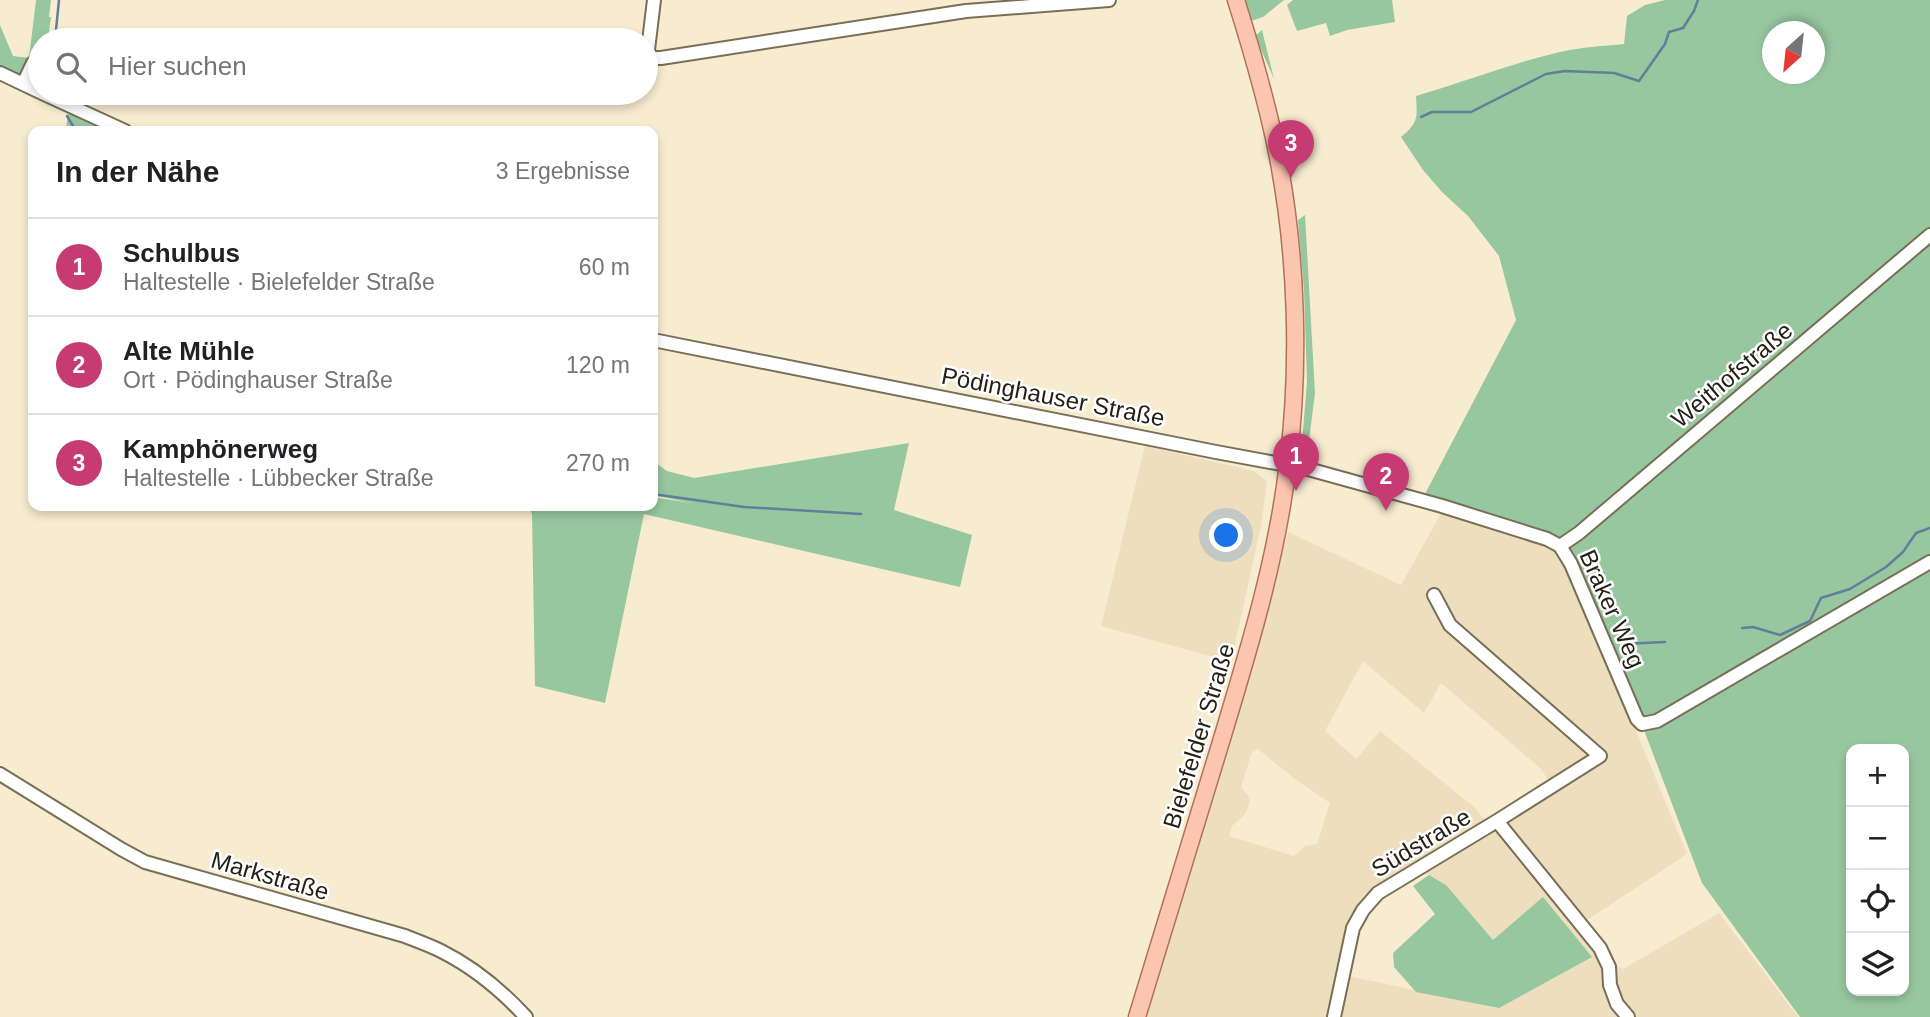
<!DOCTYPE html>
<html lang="de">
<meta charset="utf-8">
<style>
:root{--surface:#fff;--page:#f6f6f6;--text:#202124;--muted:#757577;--line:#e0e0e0;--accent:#c63b71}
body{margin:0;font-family:Arial,sans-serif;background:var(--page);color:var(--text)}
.controls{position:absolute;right:21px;bottom:21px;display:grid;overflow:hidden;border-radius:14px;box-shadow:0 4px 10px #0003}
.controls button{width:63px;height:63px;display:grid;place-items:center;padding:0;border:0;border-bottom:2px solid var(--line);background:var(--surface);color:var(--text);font:35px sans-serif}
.compass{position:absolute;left:1762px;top:21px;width:63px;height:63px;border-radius:50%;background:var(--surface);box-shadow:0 4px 10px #0003;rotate:207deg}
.you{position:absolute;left:1227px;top:536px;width:24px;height:24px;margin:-18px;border:5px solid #fff;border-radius:50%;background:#1a73e8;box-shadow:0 0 0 10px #1a73e833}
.badge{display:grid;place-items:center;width:46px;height:46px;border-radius:50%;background:var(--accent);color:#fff;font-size:23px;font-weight:700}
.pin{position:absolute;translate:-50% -58px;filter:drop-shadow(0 2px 4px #0008)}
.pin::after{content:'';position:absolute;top:37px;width:24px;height:21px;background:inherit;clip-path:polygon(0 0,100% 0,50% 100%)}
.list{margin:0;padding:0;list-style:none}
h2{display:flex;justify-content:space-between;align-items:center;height:91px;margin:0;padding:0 28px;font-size:30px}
h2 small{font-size:23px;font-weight:400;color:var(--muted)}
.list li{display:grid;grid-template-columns:46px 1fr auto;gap:21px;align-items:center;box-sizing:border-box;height:98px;padding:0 28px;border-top:2px solid var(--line)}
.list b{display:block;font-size:26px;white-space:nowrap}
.list p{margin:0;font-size:23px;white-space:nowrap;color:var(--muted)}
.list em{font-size:23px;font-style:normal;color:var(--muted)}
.icon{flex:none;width:38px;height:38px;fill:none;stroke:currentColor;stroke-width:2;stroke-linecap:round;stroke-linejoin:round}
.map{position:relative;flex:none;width:1930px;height:1017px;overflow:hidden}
.search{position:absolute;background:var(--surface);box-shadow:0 4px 10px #0003;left:28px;top:28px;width:630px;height:77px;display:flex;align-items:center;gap:18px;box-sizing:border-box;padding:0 24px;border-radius:38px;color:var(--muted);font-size:26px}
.panel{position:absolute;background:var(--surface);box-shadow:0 4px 10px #0003;left:28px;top:126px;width:630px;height:385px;border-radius:14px}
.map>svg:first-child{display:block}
.built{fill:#eddfbd;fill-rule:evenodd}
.green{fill:#97c79f;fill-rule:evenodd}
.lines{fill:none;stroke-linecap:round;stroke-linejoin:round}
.stream{stroke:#627e99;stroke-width:2.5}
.minor-casing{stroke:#796f56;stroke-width:16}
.major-casing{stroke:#af7257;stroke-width:19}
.minor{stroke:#fff;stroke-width:12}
.major{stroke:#fcc5b0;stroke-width:16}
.labels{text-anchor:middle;stroke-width:5;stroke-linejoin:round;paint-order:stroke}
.street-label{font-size:24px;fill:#231f14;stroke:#fff}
</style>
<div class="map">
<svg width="1930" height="1017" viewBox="0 0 1930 1017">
<rect width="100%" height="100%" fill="#f7ecd0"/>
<path class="built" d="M 1145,446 L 1254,471 L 1267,481 L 1261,526 L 1231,662 L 1101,626 Z
M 1444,508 L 1541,539 L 1563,555 L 1687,854 L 1584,922 L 1609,951 L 1615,964 L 1623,969 L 1719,913 L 1798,1017 L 1146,1017 L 1259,645 L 1288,532 L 1401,585 ZM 1363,661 L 1424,713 L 1441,683 L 1540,768 L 1550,782 L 1485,820 L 1474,807 L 1380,731 L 1356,759 L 1325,731 ZM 1258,749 L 1295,779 L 1330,803 L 1317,844 L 1305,846 L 1294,856 L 1229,836 L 1232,826 L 1246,813 L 1249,804 L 1250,798 L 1241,787 L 1252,752 ZM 1415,862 L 1429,875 L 1446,885 L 1493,940 L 1499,1008 L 1339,974 L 1371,893 Z"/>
<path class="green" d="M 36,0 L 51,0 L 49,17 L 51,17 L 48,40 L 40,40 L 40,74 L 37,86 L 0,69 L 0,25 L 13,56 L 29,58 Z
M 1244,0 L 1284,0 L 1263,17 L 1251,21 Z
M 1293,0 L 1392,0 L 1395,22 L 1347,30 L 1330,36 L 1326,23 L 1297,31 L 1287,5 Z
M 1665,0 L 1930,0 L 1930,1017 L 1800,1017 L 1702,883 L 1644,730 L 1574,562 L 1542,533 L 1425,494 L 1516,320 L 1499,256 L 1468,216 L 1442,192 L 1423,170 L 1401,137 C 1419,122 1417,118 1416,96 C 1464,82 1512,63 1560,52 C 1582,47 1603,46 1624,44 L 1627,16 L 1645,5 ZM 1772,32 L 1814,32 L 1814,74 L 1772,74 ZM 1851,749 L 1904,749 L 1904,991 L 1851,991 Z
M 1262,30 L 1274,79 L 1255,36 Z
M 68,110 L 113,131 L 66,131 Z
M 1305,215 L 1315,393 L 1306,464 L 1301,454 L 1307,382 L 1304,290 L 1298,220 Z
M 909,443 L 894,510 L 972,535 L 960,587 L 644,514 L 605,703 L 535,686 L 532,514 L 528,506 L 653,506 L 653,497 L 691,503 L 653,495 L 653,461 L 667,471 L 694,478 Z
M 1429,875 L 1446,885 L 1493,940 L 1543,897 L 1592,957 L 1499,1008 L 1416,992 L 1394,967 L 1393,953 L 1435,914 L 1413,886 Z"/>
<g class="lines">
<path class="stream" d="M 55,40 L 59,0
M 67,116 L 76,131
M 1421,117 L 1432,112 L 1471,112 L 1546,74 L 1565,71 L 1614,73 L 1639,81 L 1665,44 L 1669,32 L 1683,28 L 1694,11 L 1698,0
M 653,494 L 744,507 L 861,514
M 1742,628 L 1753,627 L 1780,635 L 1810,621 L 1821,598 L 1850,589 L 1886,567 L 1903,552 L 1916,533 L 1930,528
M 1623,644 L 1665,642"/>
<defs>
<path id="minor" d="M 654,0 L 647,58 L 661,58 L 966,11 L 1109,0
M 0,73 L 40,92
M 23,84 L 33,63
M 42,93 L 125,131
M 653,340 L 1216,452 L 1308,469 L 1442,506 L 1547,539 L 1560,546 L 1571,564 L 1637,719 L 1642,724 L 1657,721 L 1930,562
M 1560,546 L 1579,533 L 1930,235
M 0,774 L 121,849 L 145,862 L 405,936 C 417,941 429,945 441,951 C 473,967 502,991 526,1017
M 1497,821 L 1600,948 L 1609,967 L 1610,985 L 1617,1004 L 1628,1017
M 1334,1017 L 1353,928 L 1363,910 L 1378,893 L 1497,821 L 1600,756 L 1450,625 L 1434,595"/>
<path id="major" d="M 1137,1017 C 1165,926 1193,835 1220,745 C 1248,652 1277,559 1288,463 C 1300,367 1297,259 1279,163 C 1269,108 1253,54 1236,0"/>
</defs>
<use href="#minor" class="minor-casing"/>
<use href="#major" class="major-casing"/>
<use href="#minor" class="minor"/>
<use href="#major" class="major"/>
</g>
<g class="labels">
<g class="street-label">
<text transform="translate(1732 375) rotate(-40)" y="8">Weithofstraße</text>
<text transform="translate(1053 397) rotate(11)" y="8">Pödinghauser Straße</text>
<text transform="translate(1612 609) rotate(66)" y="8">Braker Weg</text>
<text transform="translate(1199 736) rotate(-73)" y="8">Bielefelder Straße</text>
<text transform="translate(1421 843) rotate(-31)" y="8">Südstraße</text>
<text transform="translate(270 876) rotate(16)" y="8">Markstraße</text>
</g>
</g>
</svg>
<div class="controls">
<button>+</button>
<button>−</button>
<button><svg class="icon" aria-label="locate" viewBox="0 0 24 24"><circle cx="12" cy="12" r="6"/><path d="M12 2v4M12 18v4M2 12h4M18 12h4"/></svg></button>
<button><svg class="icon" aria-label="layers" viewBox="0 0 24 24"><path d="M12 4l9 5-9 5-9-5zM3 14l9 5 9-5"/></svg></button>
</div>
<svg class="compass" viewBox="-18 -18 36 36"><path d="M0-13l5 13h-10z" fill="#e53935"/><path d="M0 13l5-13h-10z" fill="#757577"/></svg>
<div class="you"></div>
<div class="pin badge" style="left:1296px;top:491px">1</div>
<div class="pin badge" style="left:1386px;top:511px">2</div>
<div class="pin badge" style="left:1291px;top:178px">3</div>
<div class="search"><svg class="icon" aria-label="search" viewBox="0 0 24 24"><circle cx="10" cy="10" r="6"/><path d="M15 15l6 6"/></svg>Hier suchen</div>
<section class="panel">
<h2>In der Nähe<small>3 Ergebnisse</small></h2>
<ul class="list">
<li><span class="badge">1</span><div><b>Schulbus</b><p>Haltestelle · Bielefelder Straße</p></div><em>60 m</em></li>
<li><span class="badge">2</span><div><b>Alte Mühle</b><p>Ort · Pödinghauser Straße</p></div><em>120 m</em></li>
<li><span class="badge">3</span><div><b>Kamphönerweg</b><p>Haltestelle · Lübbecker Straße</p></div><em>270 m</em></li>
</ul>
</section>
</div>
